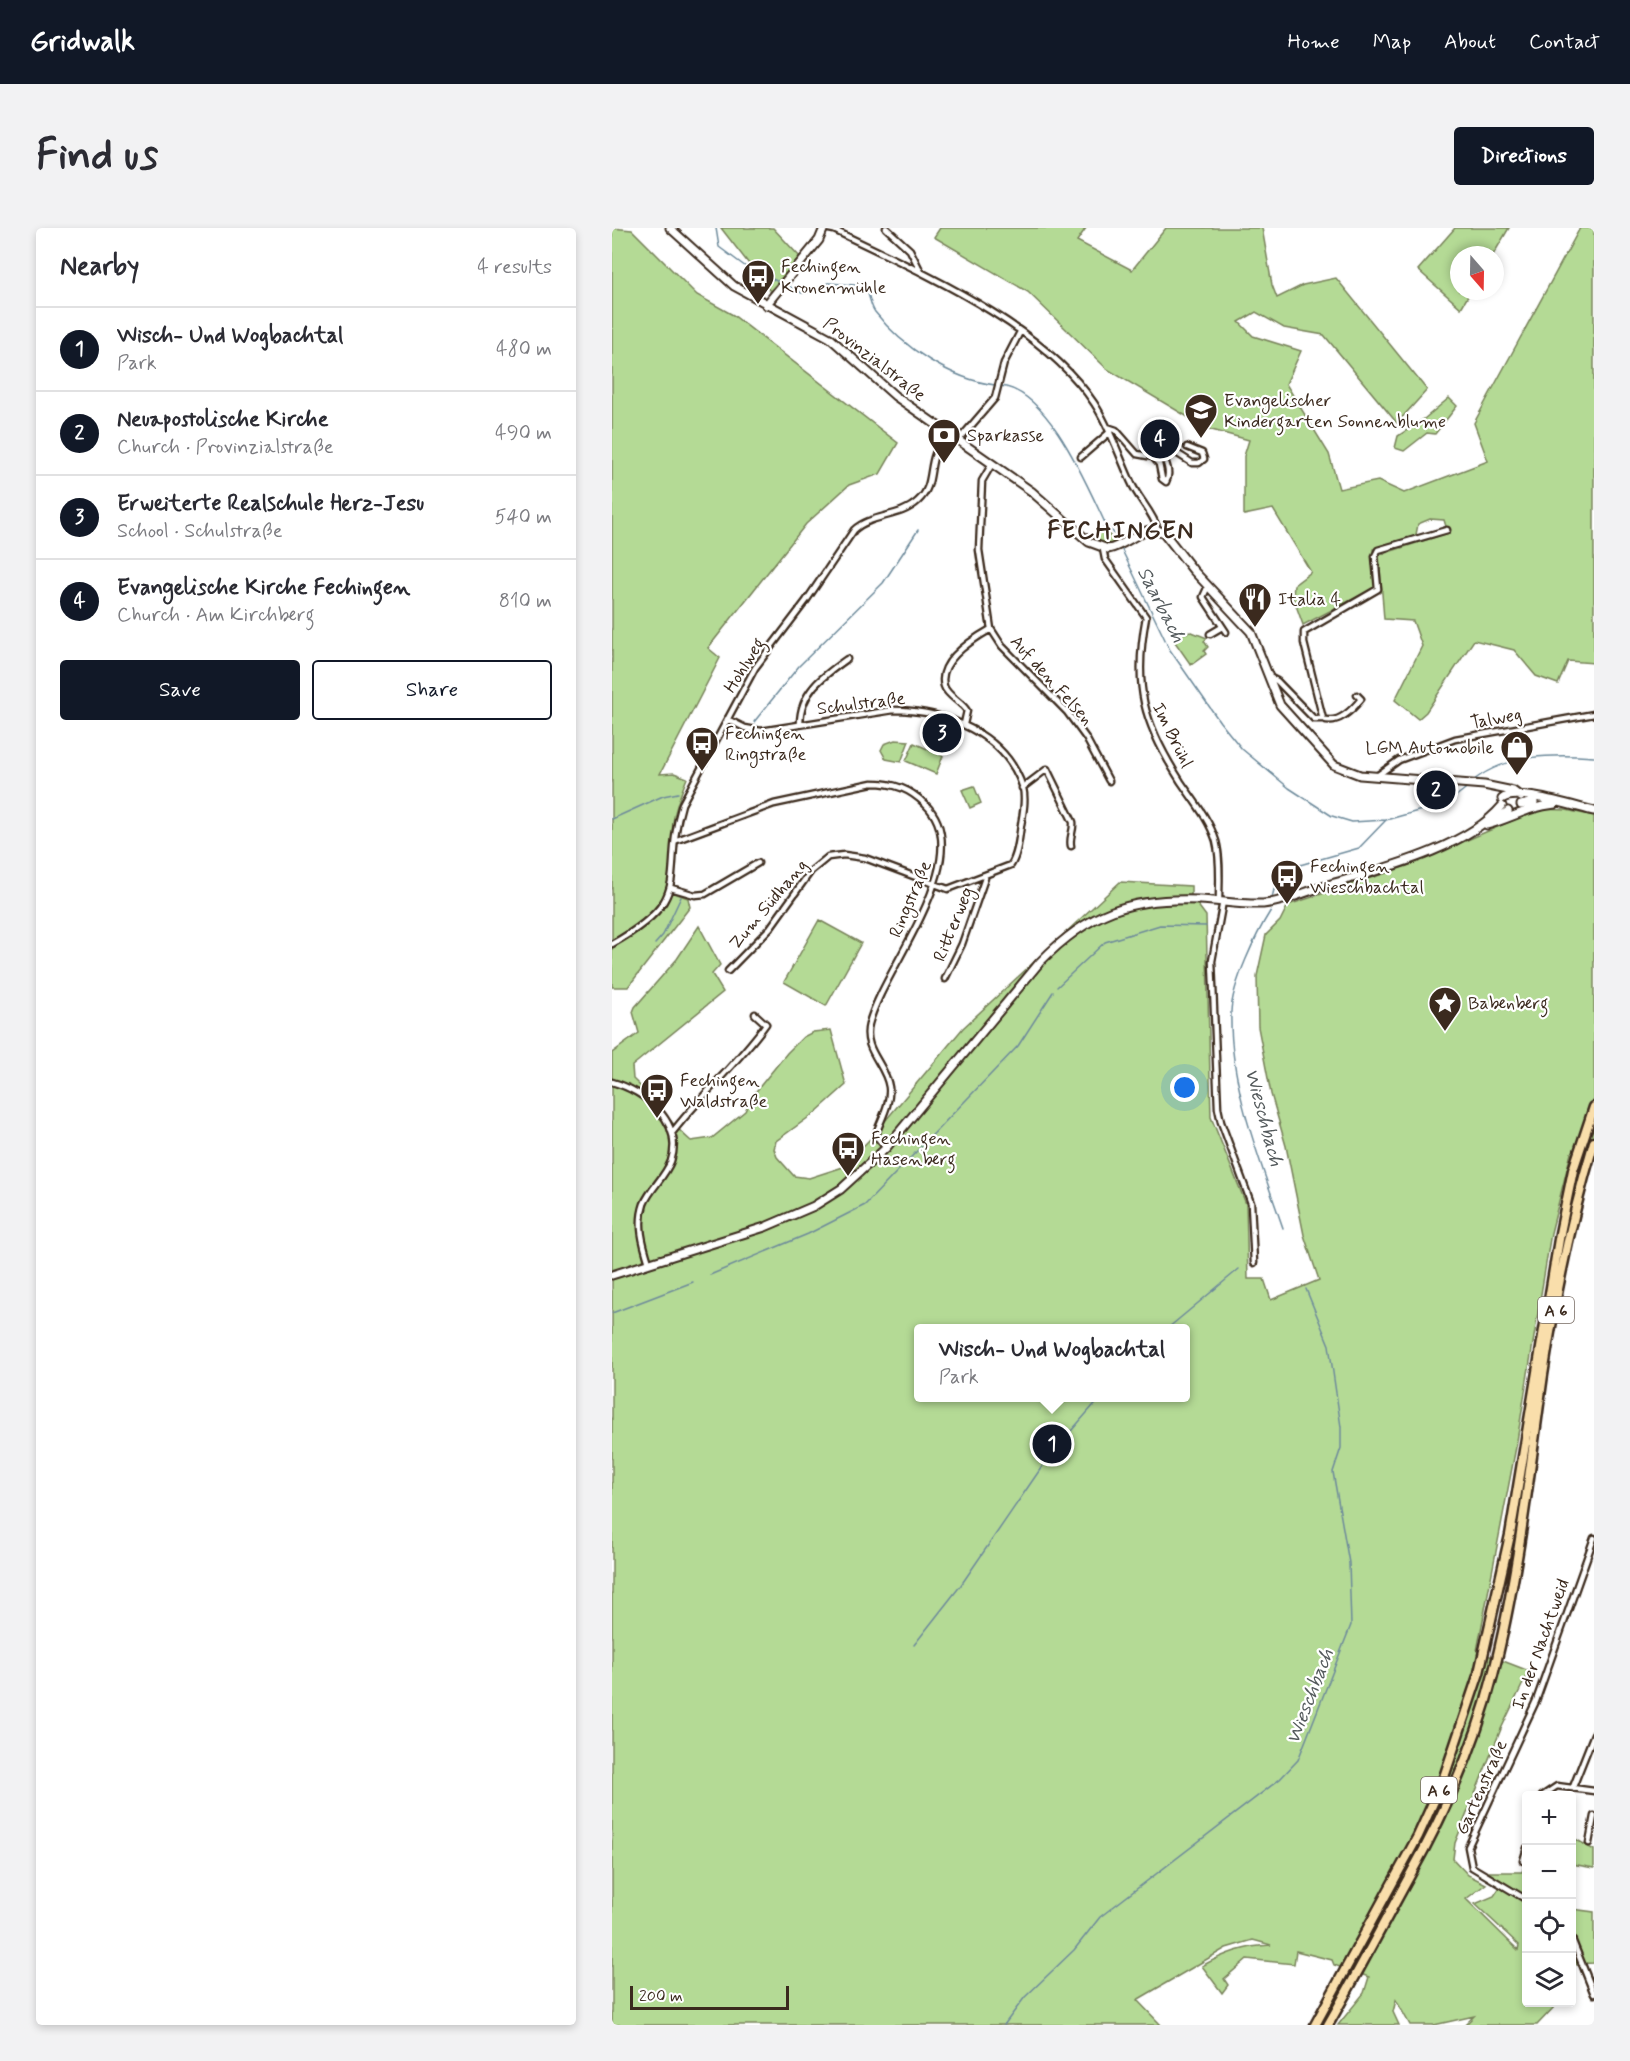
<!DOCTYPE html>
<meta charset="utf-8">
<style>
:root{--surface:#fff;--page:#f2f2f3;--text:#2b2b33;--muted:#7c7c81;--line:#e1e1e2;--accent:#111827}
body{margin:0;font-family:Mynerve,sans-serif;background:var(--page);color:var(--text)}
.controls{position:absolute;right:18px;bottom:18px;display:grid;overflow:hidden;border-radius:6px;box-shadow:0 3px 9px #0003}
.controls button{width:54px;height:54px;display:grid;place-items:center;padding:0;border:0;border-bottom:2px solid var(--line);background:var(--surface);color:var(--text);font:30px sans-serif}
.compass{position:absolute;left:838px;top:18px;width:54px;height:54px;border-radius:50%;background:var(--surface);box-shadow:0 3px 9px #0003;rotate:160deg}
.scale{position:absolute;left:18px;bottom:15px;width:159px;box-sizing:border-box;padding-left:6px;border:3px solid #3b2a1e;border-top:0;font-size:16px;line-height:21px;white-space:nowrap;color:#3b2a1e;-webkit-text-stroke:4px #fff;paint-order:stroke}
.you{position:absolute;left:573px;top:860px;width:21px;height:21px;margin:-15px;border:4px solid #fff;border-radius:50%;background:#1a73e8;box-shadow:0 0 0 9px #1a73e833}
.badge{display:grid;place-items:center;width:39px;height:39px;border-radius:50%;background:var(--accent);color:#fff;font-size:20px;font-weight:700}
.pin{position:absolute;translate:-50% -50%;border:3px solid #fff;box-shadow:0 2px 6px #0006}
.popup{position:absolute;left:302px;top:1096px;width:276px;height:78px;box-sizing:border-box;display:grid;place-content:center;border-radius:6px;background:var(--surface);filter:drop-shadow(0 2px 4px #0005);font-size:20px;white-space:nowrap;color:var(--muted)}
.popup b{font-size:22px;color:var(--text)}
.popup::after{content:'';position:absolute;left:50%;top:100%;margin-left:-12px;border:12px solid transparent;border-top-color:var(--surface)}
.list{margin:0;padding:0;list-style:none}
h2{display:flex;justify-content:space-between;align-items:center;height:78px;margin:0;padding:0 24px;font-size:26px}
h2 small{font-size:20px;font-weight:400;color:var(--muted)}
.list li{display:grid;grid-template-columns:39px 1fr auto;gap:18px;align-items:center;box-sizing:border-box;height:84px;padding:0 24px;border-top:2px solid var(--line)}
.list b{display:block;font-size:22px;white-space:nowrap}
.list p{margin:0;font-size:20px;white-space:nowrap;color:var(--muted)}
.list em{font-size:20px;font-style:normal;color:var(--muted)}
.actions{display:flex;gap:12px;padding:18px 24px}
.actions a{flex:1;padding:14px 0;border:2px solid var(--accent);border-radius:6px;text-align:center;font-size:21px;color:var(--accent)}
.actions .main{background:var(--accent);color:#fff}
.icon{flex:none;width:33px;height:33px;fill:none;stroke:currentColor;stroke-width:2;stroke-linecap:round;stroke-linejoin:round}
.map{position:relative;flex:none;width:982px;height:1797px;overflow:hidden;border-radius:6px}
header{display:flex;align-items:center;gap:36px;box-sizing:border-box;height:84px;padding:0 30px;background:var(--accent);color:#fff}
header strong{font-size:28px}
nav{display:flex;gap:33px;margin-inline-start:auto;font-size:21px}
.intro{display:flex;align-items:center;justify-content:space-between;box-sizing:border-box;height:144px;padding:0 36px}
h1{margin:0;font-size:42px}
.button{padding:15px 27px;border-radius:6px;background:var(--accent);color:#fff;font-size:21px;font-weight:700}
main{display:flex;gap:36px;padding:0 36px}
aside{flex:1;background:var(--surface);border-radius:6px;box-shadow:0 3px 9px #0003}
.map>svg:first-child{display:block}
.green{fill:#b4da95;stroke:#78825a;stroke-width:1.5;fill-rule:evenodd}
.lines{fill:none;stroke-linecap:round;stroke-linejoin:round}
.stream{stroke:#6d8a9b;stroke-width:1.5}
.street-casing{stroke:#3b2a1e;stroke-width:9}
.secondary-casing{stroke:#3b2a1e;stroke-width:11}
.highway-casing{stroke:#3b2a1e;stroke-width:13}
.street{stroke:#fff;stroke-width:4.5}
.secondary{stroke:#fff;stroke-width:7}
.highway{stroke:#f9deab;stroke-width:8}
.labels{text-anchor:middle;stroke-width:4.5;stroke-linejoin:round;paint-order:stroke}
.shield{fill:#fff;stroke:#766a62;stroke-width:1.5}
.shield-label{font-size:16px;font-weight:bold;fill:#3b2a1e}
.poi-label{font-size:18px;fill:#3b2a1e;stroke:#fff;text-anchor:start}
.street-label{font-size:18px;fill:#3b2a1e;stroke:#fff}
.water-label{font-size:20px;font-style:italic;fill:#545a5c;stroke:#fff}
.district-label{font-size:24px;font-weight:bold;letter-spacing:1.5px;fill:#3b2a1e;stroke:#fff}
</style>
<header>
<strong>Gridwalk</strong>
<nav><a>Home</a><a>Map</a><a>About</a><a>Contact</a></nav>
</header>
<div class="intro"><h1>Find us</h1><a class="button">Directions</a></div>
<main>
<aside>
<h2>Nearby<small>4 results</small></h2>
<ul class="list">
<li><span class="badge">1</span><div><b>Wisch- Und Wogbachtal</b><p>Park</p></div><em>480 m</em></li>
<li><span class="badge">2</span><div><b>Neuapostolische Kirche</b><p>Church · Provinzialstraße</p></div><em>490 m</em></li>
<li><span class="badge">3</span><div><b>Erweiterte Realschule Herz-Jesu</b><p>School · Schulstraße</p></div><em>540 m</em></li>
<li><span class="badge">4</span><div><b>Evangelische Kirche Fechingen</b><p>Church · Am Kirchberg</p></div><em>810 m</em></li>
</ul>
<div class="actions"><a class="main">Save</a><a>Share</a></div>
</aside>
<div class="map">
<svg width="982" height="1797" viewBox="0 0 982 1797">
<rect width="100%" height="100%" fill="#fff"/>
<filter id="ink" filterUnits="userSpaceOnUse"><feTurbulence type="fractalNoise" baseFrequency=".0167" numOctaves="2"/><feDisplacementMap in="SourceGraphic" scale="12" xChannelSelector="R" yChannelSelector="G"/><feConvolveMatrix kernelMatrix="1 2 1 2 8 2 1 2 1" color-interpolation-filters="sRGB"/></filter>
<g filter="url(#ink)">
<path class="green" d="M 0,0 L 20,2 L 85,67 L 121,87 L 286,215 L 268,246 L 237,257 L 194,296 L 96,420 L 108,430 L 48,546 L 62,545 L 75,550 C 69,565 63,579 61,595 C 58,618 60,639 54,662 L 76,670 L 78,679 L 16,759 L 0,759 Z
M 109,0 L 161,0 L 188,29 L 158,63 Z
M 328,0 L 474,0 L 465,13 L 520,42 L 554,0 L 650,0 L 660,57 L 665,70 L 691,57 L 724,50 L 815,162 L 785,195 L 712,107 L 672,100 L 644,84 L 627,94 L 641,108 L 689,123 L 674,156 L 717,226 L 727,261 L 766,253 L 792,265 L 876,233 L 862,195 L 968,0 L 982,0 L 982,435 L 956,433 L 946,456 L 924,448 L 902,422 L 862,412 L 814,484 L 806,491 L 783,472 L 810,418 L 801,393 L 772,391 L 767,327 L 836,305 L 832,292 L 818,291 L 806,296 L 803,312 L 761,321 L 764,359 L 691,397 L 681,369 L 682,357 L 699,344 L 661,281 L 632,287 L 632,228 L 637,212 L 596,201 L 495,141 L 416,64 L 322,9 Z
M 843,0 L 897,0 L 881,27 L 847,27 L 847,63 L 859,63 L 849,80 L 806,42 Z
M 837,170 L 845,178 L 823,206 L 815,205 L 792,223 L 783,220 L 786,208 L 812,191 Z
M 491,300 L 504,315 L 491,316 L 480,311 Z
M 580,404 L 595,410 L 592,413 L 596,419 L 592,423 L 594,426 L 579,437 L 563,414 L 562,406 Z
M 283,512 L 297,513 L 289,534 L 274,531 L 269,522 L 272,516 Z
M 302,515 L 331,528 L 324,546 L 294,533 Z
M 362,558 L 369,575 L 358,580 L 350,562 Z
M 927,581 L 954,582 L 982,588 L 982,933 L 959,925 L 939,1005 L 904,1219 L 865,1423 L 917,1443 L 889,1501 L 843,1615 L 841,1631 L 856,1647 L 874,1656 L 854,1671 L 906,1722 L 907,1717 L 863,1676 L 882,1668 L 890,1656 L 870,1644 L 910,1644 L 914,1632 L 915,1774 L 945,1776 L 925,1797 L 853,1797 L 862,1788 L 822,1797 L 798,1797 L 784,1772 L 781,1784 L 787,1797 L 726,1797 L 752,1765 L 757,1749 L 722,1737 L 720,1732 L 684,1723 L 682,1736 L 635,1731 L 612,1751 L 616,1757 L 610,1765 L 590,1738 C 613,1725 633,1718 659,1717 L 641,1712 L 614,1720 L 525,1772 L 549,1797 L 0,1797 L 0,825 L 27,805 L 21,784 L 23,779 L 65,731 L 87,698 L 108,737 L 100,746 L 111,764 L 20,838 L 21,851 C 43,871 57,895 79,913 L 100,910 L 133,883 L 141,867 L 175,825 L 191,809 L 201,804 L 219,802 L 234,857 L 204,884 L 164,913 L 162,921 L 165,929 L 182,948 L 197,950 L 231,939 L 258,911 L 351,800 L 508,654 L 579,658 L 579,668 L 594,688 L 599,889 L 634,976 L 636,1051 L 652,1051 L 659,1072 L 707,1052 L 692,1007 L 674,918 L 659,866 L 646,799 L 645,748 L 654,707 L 668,693 L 676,677 L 795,638 ZM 306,1100 L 574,1100 L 574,1170 L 306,1170 Z
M 207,692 L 249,715 L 214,778 L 172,754 Z
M 960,1609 L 982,1622 L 982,1640 L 960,1636 Z
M 960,1681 L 982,1684 L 982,1735 L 960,1736 Z"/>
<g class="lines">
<path class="stream" d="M 104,0 L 107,19 L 134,39 L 167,54
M 174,57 L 190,65 L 198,64 L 216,55 L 243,57 L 255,63 C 258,70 259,79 263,84 C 291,120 339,151 383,157
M 388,158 C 437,162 476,260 495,299 L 501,304 L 506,314
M 508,318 L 558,422 L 608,494 L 630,521 L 677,560 L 720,588 L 740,594 L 774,592 L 824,578 L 839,572 L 857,558
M 142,494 L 187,438 L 271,355 L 306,302
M 862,552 C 896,526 941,526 982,529
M 0,591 L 51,568 L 66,565
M 660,670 L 665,649 L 674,641 L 747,620 L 774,592
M 659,682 C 644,706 620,756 619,784 C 617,857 648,932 671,1000
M 43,716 L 51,707 L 69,669
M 445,759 L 493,714 L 548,697 L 594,698
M 98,1047 L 196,1006 L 253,977 L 406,818 L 441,764
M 0,1085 L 81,1054
M 556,1100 L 627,1041
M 302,1417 L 349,1357 L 438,1227 L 488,1170
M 392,1797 L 413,1769 L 462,1722 L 488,1689 L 668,1551 L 686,1532 L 739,1397 L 737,1335 L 721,1244 L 729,1220 L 729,1199 L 717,1117 L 694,1061"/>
<defs>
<path id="street" d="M 212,0 L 222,2 C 306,43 429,95 482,175 C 498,199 507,228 519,254 C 526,271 541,284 546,302
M 274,0 L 298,22 L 309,44
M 495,199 L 504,202 L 525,226 L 541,229 L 547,236 L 550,251 L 554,254 C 560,244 552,230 548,220 L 552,217 L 580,235 L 587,235 L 592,231 L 590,225 L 575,219
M 346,213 L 383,170 L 392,135 L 408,104
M 469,229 L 498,204
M 380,236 L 370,253 L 367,322 L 379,401 L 390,418 L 455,484 L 474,510 L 497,553
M 491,321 L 493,331 L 534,389 C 521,458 531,495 569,554 C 582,573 597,591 604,613 C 609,632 607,654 607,673
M 596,358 L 591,369 L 614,404
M 598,406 L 610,399
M 657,449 L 665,453 L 702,491 L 711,491 L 692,415 L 692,404 L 766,361 L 763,328 L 766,322 L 835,302
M 115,491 L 133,500 L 149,503 L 281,482 C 333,482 394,506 411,560 C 414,572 411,586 409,597 C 407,610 406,626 399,637 L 336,661 L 253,630 L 232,627 L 216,629 L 199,643 L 158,700 L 116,743
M 711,491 C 726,497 741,481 749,471 L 745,467
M 188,496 C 188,464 211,448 235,431
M 352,496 L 355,483 C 350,474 335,468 332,458 C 325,433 363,410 379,401
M 766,547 L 787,532 L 843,511 L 982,486
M 410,560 L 435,541 L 461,594 C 462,603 457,609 459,618
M 65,612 L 162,576 L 260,555 C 282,555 298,561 313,576 C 368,628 271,740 257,796 C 250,822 274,836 277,859 C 279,874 270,890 265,903 L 265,909 L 274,920
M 59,660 L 83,667 L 93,666 L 146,635
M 611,673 L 600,733 L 606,880 L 609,894 L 639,975 L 642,1035
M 0,716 C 85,668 48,650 70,576 L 143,440 L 194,373 L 242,302 C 259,286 288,290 306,273 C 321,260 317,242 323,226 C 326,218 331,212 335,205
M 333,751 L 350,716 L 373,650
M 0,854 C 33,863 72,894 59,933 C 53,949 38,961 32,976 C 25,996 31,1016 37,1035
M 60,905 C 89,867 126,835 154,796 L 143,786
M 961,1559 L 982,1506
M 930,1568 L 945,1558 L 982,1563
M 977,1615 L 982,1588
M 911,1633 L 915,1620
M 915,1672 L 860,1639 L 856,1619 L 924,1473 L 982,1310
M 960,1711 L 982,1766"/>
<path id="secondary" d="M 58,0 L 122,58 L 218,110 L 283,168 L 419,263 L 477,314 L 496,321 C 515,318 534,293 552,305 L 581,342 L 639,404 L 668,477 L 722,537 L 748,547 L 872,557 L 901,563 L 909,569
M 154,77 L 207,12 L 212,0
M 890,571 C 903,559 964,579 982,583
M 909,577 L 922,574
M 885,591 L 896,583
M 875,597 C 900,590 916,579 943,576
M 0,1047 L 153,999 L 202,978 L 229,961 L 274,920 L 428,734 C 477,684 518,669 588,672 C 609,673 630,677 651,676 C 673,674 692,664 713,658 C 766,642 854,621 890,578"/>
<path id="highway" d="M 703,1797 L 806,1608 L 830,1555 L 867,1445 L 898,1307 L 948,1005 L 961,942 L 982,879
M 716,1797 C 744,1748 770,1698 797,1649 C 833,1585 863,1519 881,1447 C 906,1349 917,1247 931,1147 C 943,1069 959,990 982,914"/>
</defs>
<use href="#street" class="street-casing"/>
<use href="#secondary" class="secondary-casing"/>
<use href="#highway" class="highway-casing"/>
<use href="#street" class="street"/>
<use href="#secondary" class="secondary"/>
<use href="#highway" class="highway"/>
</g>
</g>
<defs>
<symbol id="bus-pin" viewBox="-11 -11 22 30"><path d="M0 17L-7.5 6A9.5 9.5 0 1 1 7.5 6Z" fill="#3b2a1e" stroke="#fff"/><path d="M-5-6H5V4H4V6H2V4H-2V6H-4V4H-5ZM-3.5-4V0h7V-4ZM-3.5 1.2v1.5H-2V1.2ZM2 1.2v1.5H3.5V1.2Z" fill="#fff"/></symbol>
<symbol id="school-pin" viewBox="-11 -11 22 30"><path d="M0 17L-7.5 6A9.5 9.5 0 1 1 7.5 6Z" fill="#3b2a1e" stroke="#fff"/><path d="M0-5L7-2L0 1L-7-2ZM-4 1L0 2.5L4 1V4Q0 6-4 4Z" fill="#fff"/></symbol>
<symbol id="bank-pin" viewBox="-11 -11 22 30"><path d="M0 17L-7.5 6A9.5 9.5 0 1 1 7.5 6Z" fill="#3b2a1e" stroke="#fff"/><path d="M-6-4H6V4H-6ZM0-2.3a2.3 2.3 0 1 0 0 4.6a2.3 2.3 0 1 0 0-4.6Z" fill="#fff"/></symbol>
<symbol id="restaurant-pin" viewBox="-11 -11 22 30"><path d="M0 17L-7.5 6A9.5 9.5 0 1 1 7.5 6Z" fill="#3b2a1e" stroke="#fff"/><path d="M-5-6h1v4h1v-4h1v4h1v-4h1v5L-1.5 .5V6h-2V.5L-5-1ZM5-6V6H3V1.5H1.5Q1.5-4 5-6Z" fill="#fff"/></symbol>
<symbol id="shop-pin" viewBox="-11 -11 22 30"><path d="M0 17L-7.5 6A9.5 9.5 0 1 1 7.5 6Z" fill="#3b2a1e" stroke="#fff"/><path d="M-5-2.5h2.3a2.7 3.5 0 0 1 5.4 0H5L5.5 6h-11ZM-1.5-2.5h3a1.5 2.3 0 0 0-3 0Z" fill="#fff"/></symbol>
<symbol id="sight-pin" viewBox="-11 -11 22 30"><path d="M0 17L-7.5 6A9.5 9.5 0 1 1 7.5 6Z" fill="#3b2a1e" stroke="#fff"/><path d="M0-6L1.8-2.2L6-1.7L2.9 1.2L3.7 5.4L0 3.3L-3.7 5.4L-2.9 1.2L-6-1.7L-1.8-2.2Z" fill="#fff"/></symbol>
</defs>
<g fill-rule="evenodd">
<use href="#bus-pin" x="127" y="29" width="38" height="52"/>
<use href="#school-pin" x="570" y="163" width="38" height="52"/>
<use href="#bank-pin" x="313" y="188" width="38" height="52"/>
<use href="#restaurant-pin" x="624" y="352" width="38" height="52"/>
<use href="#bus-pin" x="71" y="496" width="38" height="52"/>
<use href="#shop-pin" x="886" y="500" width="38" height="52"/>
<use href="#bus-pin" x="656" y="629" width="38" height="52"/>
<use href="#sight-pin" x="814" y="756" width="38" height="52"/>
<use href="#bus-pin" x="26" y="843" width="38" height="52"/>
<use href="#bus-pin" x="217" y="901" width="38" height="52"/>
</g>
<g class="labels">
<g class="shield">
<rect x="926" y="1069" width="36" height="26" rx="4.5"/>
<rect x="809" y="1549" width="36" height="26" rx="4.5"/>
</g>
<g class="shield-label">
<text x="944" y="1088">A 6</text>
<text x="827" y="1568">A 6</text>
</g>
<g class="poi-label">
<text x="169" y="44">Fechingen<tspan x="169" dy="21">Kronenmühle</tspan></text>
<text x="612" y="178">Evangelischer<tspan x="612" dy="21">Kindergarten Sonnenblume</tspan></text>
<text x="355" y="213">Sparkasse</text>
<text x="666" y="377">Italia 4</text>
<text x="113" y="511">Fechingen<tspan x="113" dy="21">Ringstraße</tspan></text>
<text x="882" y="525" text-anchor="end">LGM Automobile</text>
<text x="698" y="644">Fechingen<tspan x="698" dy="21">Wieschbachtal</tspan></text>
<text x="856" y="781">Babenberg</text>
<text x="68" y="858">Fechingen<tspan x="68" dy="21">Waldstraße</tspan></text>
<text x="259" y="916">Fechingen<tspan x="259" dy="21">Hasenberg</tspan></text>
</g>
<g class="street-label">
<text transform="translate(263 131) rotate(38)" y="6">Provinzialstraße</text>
<text transform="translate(132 437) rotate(-58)" y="6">Hohlweg</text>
<text transform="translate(440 452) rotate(48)" y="6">Auf den Felsen</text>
<text transform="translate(249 475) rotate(-7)" y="6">Schulstraße</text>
<text transform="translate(884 490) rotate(-10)" y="6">Talweg</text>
<text transform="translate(561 507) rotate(64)" y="6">Im Brühl</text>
<text transform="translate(298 671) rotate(-67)" y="6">Ringstraße</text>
<text transform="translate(156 676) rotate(-50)" y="6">Zum Südhang</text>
<text transform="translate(341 696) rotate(-68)" y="6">Ritterweg</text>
<text transform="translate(928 1416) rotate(-70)" y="6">In der Nachtweid</text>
<text transform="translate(869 1559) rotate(-66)" y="6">Gartenstraße</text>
</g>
<g class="water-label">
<text transform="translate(550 376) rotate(63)" y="7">Saarbach</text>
<text transform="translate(653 889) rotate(75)" y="7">Wieschbach</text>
<text transform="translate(697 1468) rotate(-69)" y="7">Wieschbach</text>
</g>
<g class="district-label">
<text x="509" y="310">FECHINGEN</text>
</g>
</g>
</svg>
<div class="controls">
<button>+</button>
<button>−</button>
<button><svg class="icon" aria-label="locate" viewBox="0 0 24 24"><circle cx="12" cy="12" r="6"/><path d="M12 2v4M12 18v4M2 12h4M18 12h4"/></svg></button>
<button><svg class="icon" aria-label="layers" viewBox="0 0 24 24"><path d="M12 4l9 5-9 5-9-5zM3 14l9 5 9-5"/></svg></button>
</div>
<svg class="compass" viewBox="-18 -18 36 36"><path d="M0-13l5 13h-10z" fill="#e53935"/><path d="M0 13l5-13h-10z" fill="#7c7c81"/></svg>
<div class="scale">200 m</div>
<div class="you"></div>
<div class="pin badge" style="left:440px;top:1216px">1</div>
<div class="popup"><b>Wisch- Und Wogbachtal</b>Park</div>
<div class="pin badge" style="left:824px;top:562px">2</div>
<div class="pin badge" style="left:330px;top:505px">3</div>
<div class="pin badge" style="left:548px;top:211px">4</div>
</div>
</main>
